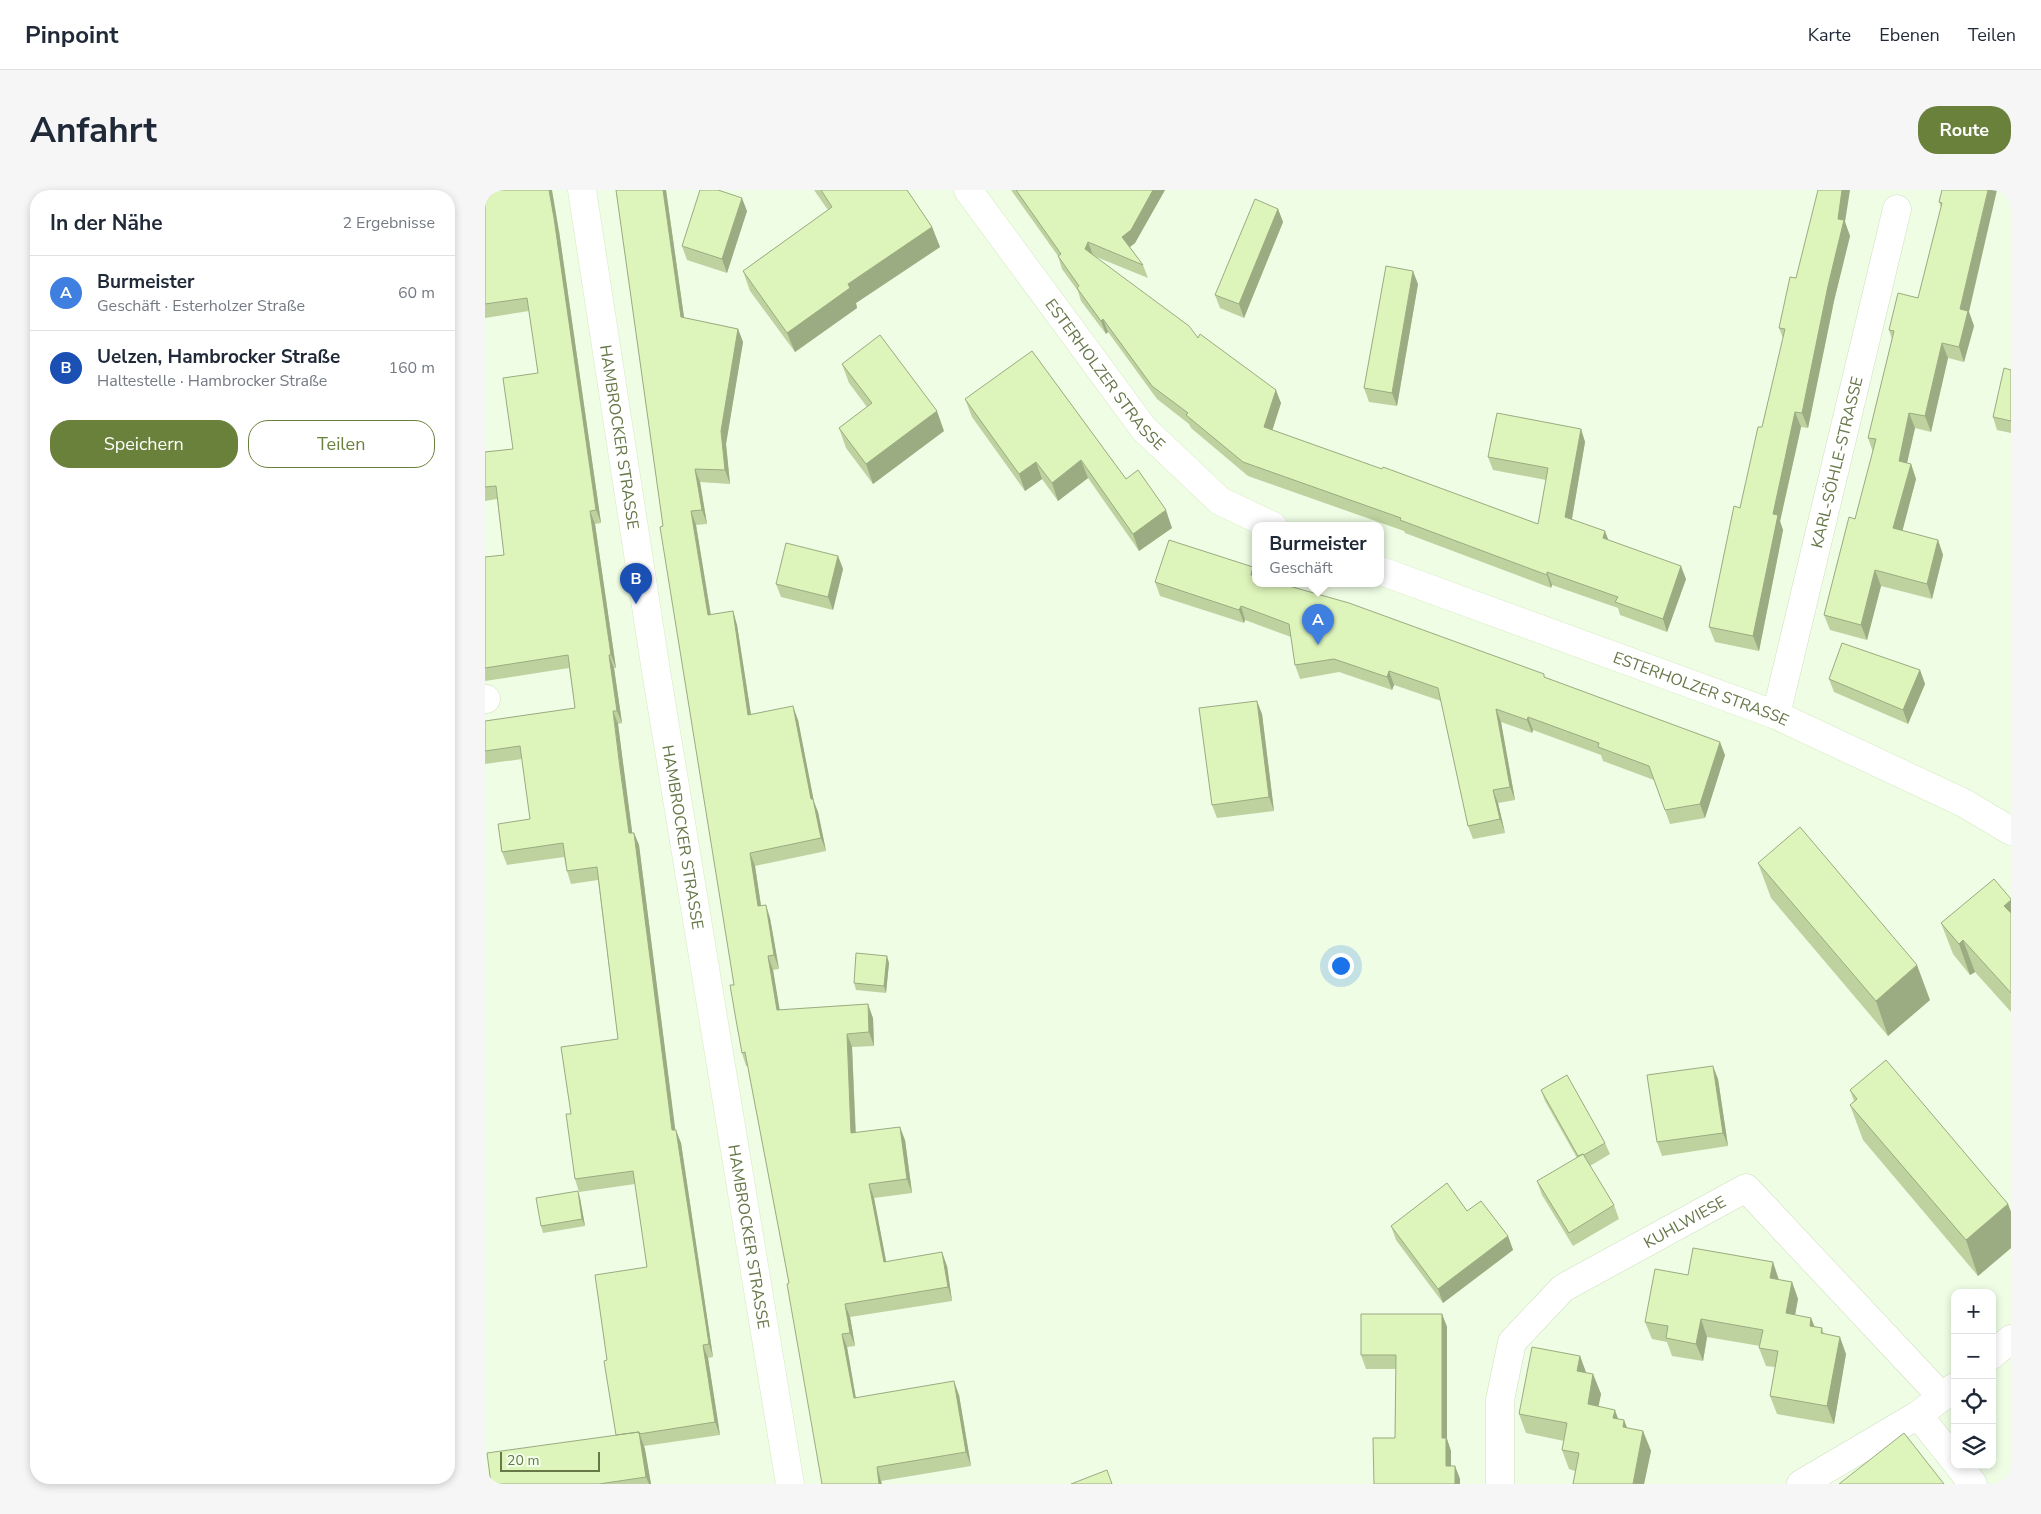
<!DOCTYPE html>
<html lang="de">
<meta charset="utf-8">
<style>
:root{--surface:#fff;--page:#f6f6f7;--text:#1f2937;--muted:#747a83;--line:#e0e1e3;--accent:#6a813c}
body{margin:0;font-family:"Nunito Sans",sans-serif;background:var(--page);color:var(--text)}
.controls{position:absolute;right:15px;bottom:15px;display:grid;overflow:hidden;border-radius:10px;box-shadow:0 2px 8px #0003}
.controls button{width:45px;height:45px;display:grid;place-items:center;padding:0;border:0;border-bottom:1px solid var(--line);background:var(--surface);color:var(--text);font:25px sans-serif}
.scale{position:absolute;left:15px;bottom:12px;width:100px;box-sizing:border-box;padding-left:5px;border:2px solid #667748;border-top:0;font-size:14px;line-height:18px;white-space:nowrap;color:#667748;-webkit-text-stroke:4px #f3ffeb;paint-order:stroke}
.you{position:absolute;left:855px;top:775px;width:18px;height:18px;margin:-12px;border:4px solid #fff;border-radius:50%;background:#1a73e8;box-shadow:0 0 0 8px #1a73e833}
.badge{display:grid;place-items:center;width:32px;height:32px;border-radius:50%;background:var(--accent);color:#fff;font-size:16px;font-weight:700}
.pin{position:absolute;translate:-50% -41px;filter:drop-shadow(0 1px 2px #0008)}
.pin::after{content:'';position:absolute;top:26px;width:18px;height:15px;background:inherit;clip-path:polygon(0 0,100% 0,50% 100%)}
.popup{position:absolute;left:767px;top:332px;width:132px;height:65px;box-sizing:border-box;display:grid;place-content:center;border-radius:10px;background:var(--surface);filter:drop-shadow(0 1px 4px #0005);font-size:16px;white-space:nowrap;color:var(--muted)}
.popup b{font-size:19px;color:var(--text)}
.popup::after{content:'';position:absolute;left:50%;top:100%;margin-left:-10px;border:10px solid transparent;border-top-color:var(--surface)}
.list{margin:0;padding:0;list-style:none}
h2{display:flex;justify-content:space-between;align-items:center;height:65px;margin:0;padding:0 20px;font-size:21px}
h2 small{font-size:16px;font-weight:400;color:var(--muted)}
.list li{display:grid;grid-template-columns:32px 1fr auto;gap:15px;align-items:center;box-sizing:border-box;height:75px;padding:0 20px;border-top:1px solid var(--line)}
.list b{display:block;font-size:19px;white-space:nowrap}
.list p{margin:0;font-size:16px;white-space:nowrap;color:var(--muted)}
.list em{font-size:16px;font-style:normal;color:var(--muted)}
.actions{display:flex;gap:10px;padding:15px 20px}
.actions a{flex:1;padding:11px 0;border:1px solid var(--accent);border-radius:20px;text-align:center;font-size:18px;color:var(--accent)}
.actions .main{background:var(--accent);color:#fff}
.icon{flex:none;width:28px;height:28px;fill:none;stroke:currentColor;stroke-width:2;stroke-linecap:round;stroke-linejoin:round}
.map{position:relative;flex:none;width:1526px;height:1294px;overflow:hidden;border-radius:20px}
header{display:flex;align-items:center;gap:30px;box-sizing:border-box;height:70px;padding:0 25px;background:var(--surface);border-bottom:1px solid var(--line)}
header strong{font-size:24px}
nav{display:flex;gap:28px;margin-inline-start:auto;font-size:18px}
.intro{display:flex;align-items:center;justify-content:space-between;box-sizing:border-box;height:120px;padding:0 30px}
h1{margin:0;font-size:35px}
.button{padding:12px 22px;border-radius:20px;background:var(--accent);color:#fff;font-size:18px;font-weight:700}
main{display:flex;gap:30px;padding:0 30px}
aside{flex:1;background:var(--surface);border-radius:20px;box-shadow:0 2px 8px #0003}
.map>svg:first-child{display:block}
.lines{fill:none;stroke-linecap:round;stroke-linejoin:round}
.street-casing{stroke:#cfe0bc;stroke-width:29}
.secondary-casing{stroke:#d5eabf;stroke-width:29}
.street{stroke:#fff;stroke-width:28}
.secondary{stroke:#fff;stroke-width:28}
.wall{fill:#bed2a0}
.shaded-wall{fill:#9bab82}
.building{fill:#ddf4ba;stroke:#9bab82}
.labels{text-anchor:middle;stroke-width:4;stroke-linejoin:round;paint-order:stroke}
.street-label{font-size:16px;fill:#667748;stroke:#f3ffeb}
</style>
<header>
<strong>Pinpoint</strong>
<nav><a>Karte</a><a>Ebenen</a><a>Teilen</a></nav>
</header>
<div class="intro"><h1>Anfahrt</h1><a class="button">Route</a></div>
<main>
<aside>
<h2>In der Nähe<small>2 Ergebnisse</small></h2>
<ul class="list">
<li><span class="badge" style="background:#3f7fe0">A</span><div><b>Burmeister</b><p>Geschäft · Esterholzer Straße</p></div><em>60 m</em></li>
<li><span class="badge" style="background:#1a4fb4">B</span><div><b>Uelzen, Hambrocker Straße</b><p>Haltestelle · Hambrocker Straße</p></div><em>160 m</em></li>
</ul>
<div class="actions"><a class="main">Speichern</a><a>Teilen</a></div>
</aside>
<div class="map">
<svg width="1526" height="1294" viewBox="0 0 1526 1294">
<rect width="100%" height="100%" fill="#eefde4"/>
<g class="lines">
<defs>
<g id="street">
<path d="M 0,509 L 1,509"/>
<path id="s1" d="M 1291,525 L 1412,19"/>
<path d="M 1507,1165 L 1526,1149"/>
<path d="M 1433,1225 L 1470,1271"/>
<path d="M 1473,1275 L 1488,1294"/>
<path id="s2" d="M 1015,1294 L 1015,1210 L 1027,1152 L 1078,1098 L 1261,998 L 1457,1207"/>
<path d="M 1316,1294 L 1433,1225 L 1470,1197"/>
</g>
<g id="secondary">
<path id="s3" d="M 97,0 L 171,481 L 305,1294"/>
<path id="s4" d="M 483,0 L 659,239 L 735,311 L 788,336"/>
<path id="s5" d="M 896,381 L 1291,525 L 1479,613 L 1526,641"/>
</g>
</defs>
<use href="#street" class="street-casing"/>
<use href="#secondary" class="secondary-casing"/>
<use href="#street" class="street"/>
<use href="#secondary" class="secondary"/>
</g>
<path class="wall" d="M 0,0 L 74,41 L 116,333 L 110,334 L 131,478 L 129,478 L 137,533 L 133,534 L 140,590 L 147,643 L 149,643 L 154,655 L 190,940 L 196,953 L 228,1167 L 223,1168 L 235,1245 L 159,1256 L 166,1294 L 6,1294 L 131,1245 L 122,1170 L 162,1077 L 150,994 L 94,1002 L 90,989 L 86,924 L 133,849 L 113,690 L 86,694 L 82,681 L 79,667 L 22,675 L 17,662 L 45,629 L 37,569 L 0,574 L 0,531 L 90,518 L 84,478 L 0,491 L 0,367 L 19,365 L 12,309 L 0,311 L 0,262 L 28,259 L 53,183 L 44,121 L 0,128 Z
M 131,0 L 181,0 L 199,128 L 253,139 L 258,152 L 241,254 L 245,294 L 215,292 L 222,334 L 211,335 L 226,425 L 248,421 L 252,435 L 266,524 L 313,530 L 329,612 L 333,622 L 341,661 L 270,676 L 276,716 L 285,728 L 294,779 L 288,780 L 294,820 L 388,828 L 389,856 L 367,857 L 371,943 L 420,950 L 427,1003 L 389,1008 L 401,1072 L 462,1076 L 467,1111 L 365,1127 L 370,1156 L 362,1157 L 371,1208 L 474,1205 L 486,1276 L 396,1291 L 304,1093 L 263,876 L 261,876 L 257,863 L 249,795 L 178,336 Z
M 329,0 L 422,0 L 447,37 L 455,57 L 371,113 L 372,118 L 310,162 L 265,101 L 258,81 L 343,20 Z
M 526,0 L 680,0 L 650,53 L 645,57 L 658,75 L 663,88 L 609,66 L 796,213 L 787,240 L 848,262 L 1053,334 L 1061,290 L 1008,280 L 1003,267 L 1096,239 L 1100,252 L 1087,329 L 1123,350 L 1201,389 L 1182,442 L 1135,425 L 1133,418 L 1067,395 L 1066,398 L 920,343 L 919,341 L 763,286 L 706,238 L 704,234 L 672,209 L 623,142 L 621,144 L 596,111 L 593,101 L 577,79 L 573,66 Z
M 1457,0 L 1484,122 L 1489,136 L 1479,172 L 1463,168 L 1446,242 L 1430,238 L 1422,273 L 1426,274 L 1431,289 L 1417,341 L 1453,350 L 1458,365 L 1447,409 L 1396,396 L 1382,450 L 1345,440 L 1339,425 L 1370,329 L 1388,262 L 1383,248 L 1407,149 L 1404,140 L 1433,108 L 1456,17 L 1454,12 Z
M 793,19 L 798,32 L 759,128 L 735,118 L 730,105 Z
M 262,21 L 242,83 L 202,70 L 197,56 Z
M 1360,32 L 1365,46 L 1349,111 L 1323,238 L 1316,237 L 1295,332 L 1298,340 L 1274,461 L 1230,452 L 1224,437 L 1255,318 L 1277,237 L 1298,148 L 1294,138 L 1311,88 Z
M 933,94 L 912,216 L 884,212 L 879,198 Z
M 357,174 L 459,241 L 388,294 L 361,258 L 354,238 L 382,217 L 364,193 Z
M 1526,180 L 1526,243 L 1512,240 L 1508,227 Z
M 480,209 L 641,289 L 687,338 L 654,361 L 603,288 L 573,311 L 557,289 L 540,301 L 487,227 Z
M 353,366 L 358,379 L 348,420 L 296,407 L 291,394 Z
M 670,392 L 770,394 L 1060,487 L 1240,565 L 1220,628 L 1185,634 L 1169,590 L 1118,571 L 1116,565 L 1048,540 L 1047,543 L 1016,532 L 1030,610 L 1013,613 L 1020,643 L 988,649 L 983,636 L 956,511 L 909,495 L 907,500 L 854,482 L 815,489 L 810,475 L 806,447 L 760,430 L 759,433 L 675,406 Z
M 1435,480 L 1440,494 L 1423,534 L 1349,502 L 1344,489 Z
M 777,524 L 789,621 L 732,628 L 727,615 Z
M 1273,673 L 1445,810 L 1403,846 L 1286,708 Z
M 1526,709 L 1526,822 L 1490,782 L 1485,785 L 1468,764 L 1456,733 Z
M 404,773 L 401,803 L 371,800 L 369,793 Z
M 1233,889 L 1243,956 L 1177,966 L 1172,952 Z
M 1056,900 L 1120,953 L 1125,964 L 1105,976 L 1129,1015 L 1134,1029 L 1088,1056 L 1057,1005 L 1052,991 L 1092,968 L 1060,911 Z
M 1365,900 L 1523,1014 L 1526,1022 L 1526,1058 L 1493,1086 L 1378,950 L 1365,915 L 1369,911 Z
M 95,1008 L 100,1036 L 58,1043 L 56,1036 Z
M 982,1021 L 1023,1046 L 1028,1060 L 958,1113 L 911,1050 L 906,1036 Z
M 1203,1085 L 1294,1090 L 1307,1092 L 1313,1109 L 1310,1125 L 1326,1128 L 1329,1136 L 1337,1138 L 1339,1144 L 1361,1164 L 1349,1234 L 1292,1224 L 1285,1206 L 1290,1177 L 1281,1176 L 1274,1158 L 1275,1156 L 1222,1147 L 1218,1171 L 1187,1166 L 1182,1152 L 1167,1149 L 1160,1132 Z
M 957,1124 L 962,1137 L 962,1249 L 966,1261 L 966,1276 L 970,1276 L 975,1289 L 910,1248 L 911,1179 L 881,1179 L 876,1165 Z
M 1095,1166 L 1101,1183 L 1108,1184 L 1116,1204 L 1113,1216 L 1133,1228 L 1142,1238 L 1158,1241 L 1166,1261 L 1159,1294 L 1088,1294 L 1090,1281 L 1084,1279 L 1077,1260 L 1079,1251 L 1041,1243 L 1034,1224 Z"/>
<path class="shaded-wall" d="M 64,0 L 67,0 L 74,41 L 116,333 L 111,320 Z
M 178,0 L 181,0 L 201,141 L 196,127 Z
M 668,0 L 680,0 L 650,53 L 641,60 L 637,47 Z
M 1357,0 L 1365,0 L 1360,32 L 1365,46 L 1349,111 L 1323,238 L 1317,223 Z
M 1503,0 L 1512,0 L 1484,122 L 1489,136 L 1479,172 L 1474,157 L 1475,119 Z
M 257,8 L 262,21 L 242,83 L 237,69 Z
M 793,19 L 798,32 L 759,128 L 754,114 Z
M 447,37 L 455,57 L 371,113 L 372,118 L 310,162 L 302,143 L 363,94 Z
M 603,52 L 608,65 L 600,59 Z
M 928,81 L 933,94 L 912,216 L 907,203 Z
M 618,129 L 623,142 L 621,144 L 616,131 Z
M 253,139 L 258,152 L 241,254 L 245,294 L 240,280 L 236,241 Z
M 1457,153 L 1463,168 L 1446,242 L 1440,226 Z
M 791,200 L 796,213 L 784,251 L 779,237 Z
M 452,221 L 459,241 L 388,294 L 381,274 Z
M 1310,222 L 1316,237 L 1295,331 L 1298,340 L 1274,461 L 1268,446 L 1288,324 Z
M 1424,223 L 1430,238 L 1419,286 L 1414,271 Z
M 1096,239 L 1100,252 L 1085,340 L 1080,327 Z
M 596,270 L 603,288 L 573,311 L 567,293 Z
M 551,272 L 557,289 L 540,301 L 534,284 Z
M 1426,274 L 1431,289 L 1414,354 L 1408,338 Z
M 210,279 L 215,292 L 222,334 L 217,320 Z
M 681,320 L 687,338 L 654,361 L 648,344 Z
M 105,321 L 110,334 L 131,478 L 126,465 Z
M 206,321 L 211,335 L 228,439 L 223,425 Z
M 1120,341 L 1125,354 L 1118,348 Z
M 1453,350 L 1458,365 L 1447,409 L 1442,394 Z
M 353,366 L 358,379 L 348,420 L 343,407 Z
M 1196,376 L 1201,389 L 1182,442 L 1178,429 Z
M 768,377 L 770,383 L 770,394 L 766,385 Z
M 1390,380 L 1396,396 L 1382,450 L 1376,435 Z
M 1062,382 L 1067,395 L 1066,398 L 1062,385 Z
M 756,416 L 760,430 L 759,433 L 754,420 Z
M 248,421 L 252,435 L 268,538 L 263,525 Z
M 124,465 L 129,478 L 137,533 L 132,521 Z
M 1435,480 L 1440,494 L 1423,534 L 1418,520 Z
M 904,481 L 909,495 L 907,500 L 902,487 Z
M 772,511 L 777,524 L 789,621 L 784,607 Z
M 308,516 L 313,530 L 329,612 L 333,622 L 341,661 L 336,648 L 326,609 Z
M 1011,519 L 1016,532 L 1030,610 L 1025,597 Z
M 128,521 L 133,534 L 149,656 L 144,643 Z
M 1043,527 L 1048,540 L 1047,543 L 1042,530 Z
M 1235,552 L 1240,565 L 1220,628 L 1215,614 Z
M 1008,600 L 1013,613 L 1020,643 L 1015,629 Z
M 149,643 L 154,655 L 192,953 L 187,940 Z
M 265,663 L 270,676 L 278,729 L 273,716 Z
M 1526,710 L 1526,734 L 1519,716 Z
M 281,715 L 285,728 L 294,779 L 289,765 Z
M 1478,750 L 1490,782 L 1485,785 L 1474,754 Z
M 283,766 L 288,780 L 297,833 L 292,820 Z
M 402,766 L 404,773 L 401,803 L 399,796 Z
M 1432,775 L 1445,810 L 1403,846 L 1391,811 Z
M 383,814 L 388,828 L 389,856 L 384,842 Z
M 362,844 L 367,857 L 371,956 L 366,943 Z
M 1228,876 L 1233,889 L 1243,956 L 1238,943 Z
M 415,937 L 420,950 L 427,1003 L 422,989 Z
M 191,940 L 196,953 L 228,1167 L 224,1154 Z
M 384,994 L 389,1008 L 404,1086 L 399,1072 Z
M 93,1001 L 95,1008 L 100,1036 L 97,1029 Z
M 1523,1014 L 1526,1022 L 1526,1058 L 1493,1086 L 1481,1050 Z
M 1023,1046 L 1028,1060 L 958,1113 L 953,1099 Z
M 457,1062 L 462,1076 L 467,1111 L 463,1097 Z
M 1288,1072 L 1294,1090 L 1285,1088 Z
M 1307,1092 L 1313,1109 L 1307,1141 L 1301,1123 Z
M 360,1114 L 365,1127 L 370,1156 L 365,1143 Z
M 957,1124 L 962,1137 L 962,1249 L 966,1261 L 966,1289 L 961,1276 L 957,1248 Z
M 1326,1128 L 1333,1145 L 1325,1136 Z
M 1216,1129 L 1222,1147 L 1218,1171 L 1211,1154 Z
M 357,1144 L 362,1157 L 373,1221 L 369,1208 Z
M 1355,1147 L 1361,1164 L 1349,1234 L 1342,1216 Z
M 218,1155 L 223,1168 L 235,1245 L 230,1232 Z
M 1095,1166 L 1102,1185 L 1092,1181 Z
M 1108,1184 L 1116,1204 L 1110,1234 L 1103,1214 Z
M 469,1191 L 474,1205 L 486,1276 L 481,1262 Z
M 1130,1220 L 1137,1240 L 1128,1228 Z
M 1139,1230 L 1147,1250 L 1138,1237 Z
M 1158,1241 L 1166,1261 L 1159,1294 L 1148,1294 Z
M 154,1242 L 160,1259 L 166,1294 L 164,1294 L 161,1287 Z
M 970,1276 L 975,1289 L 975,1294 L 970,1294 Z
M 392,1277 L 396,1291 L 397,1294 L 394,1294 Z"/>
<path class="building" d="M 0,0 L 64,0 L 69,28 L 111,320 L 105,321 L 126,465 L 124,465 L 132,521 L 128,521 L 135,578 L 144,643 L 149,643 L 187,940 L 191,940 L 224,1154 L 218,1155 L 230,1232 L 154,1244 L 154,1242 L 131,1245 L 119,1171 L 122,1170 L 110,1085 L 162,1077 L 148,981 L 90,989 L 81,924 L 86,924 L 76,857 L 133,849 L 112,677 L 82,681 L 78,653 L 17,662 L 13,634 L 45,629 L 35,556 L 0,561 L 0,531 L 90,518 L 83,465 L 0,478 L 0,367 L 19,365 L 11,296 L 0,297 L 0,262 L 28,259 L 18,188 L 53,183 L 42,108 L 0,114 Z
M 131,0 L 178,0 L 196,127 L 253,139 L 236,241 L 240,280 L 210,279 L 217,320 L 206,321 L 223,425 L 248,421 L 263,525 L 308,516 L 326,609 L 328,609 L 336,648 L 265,663 L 273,716 L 281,715 L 289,765 L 283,766 L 292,820 L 383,814 L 384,842 L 362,844 L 366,943 L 415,937 L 422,989 L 384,994 L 399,1072 L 457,1062 L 463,1097 L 360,1114 L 365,1143 L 357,1144 L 369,1208 L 469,1191 L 481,1262 L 392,1277 L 394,1294 L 337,1294 L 302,1094 L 304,1093 L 260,862 L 257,863 L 251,830 L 245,795 L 249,795 L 175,337 L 178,336 Z
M 215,0 L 233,0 L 257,8 L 237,69 L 197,56 Z
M 336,0 L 422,0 L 447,37 L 363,94 L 365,98 L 302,143 L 258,81 L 347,17 Z
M 531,0 L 668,0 L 646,40 L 637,47 L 658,75 L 603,52 L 600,59 L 704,136 L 713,148 L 715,144 L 791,200 L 779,237 L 897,279 L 898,277 L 1053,334 L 1063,278 L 1003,267 L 1012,223 L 1096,239 L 1080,327 L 1120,341 L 1118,348 L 1196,376 L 1178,429 L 1130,412 L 1133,407 L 1062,382 L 1062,385 L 915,330 L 916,328 L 758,272 L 701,225 L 703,223 L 667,196 L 618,129 L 616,131 L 592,98 L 594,96 L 573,66 L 576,64 Z
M 1333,0 L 1357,0 L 1353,29 L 1359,30 L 1343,96 L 1317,223 L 1310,222 L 1288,324 L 1293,325 L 1268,446 L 1224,437 L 1249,316 L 1255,318 L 1273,237 L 1277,237 L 1300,139 L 1294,138 L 1305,87 L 1311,88 Z
M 1457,0 L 1503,0 L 1475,119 L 1483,121 L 1474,157 L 1457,153 L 1440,226 L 1424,223 L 1414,271 L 1426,274 L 1408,338 L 1453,350 L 1442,394 L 1390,380 L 1376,435 L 1339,425 L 1364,327 L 1370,329 L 1391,249 L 1383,248 L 1409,141 L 1404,140 L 1413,103 L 1433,108 L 1457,13 L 1454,12 Z
M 770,9 L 793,19 L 754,114 L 730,105 Z
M 901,76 L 928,81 L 907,203 L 879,198 Z
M 395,145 L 452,221 L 381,274 L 354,238 L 387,213 L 357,174 Z
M 547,161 L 641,289 L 653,280 L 681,320 L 648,344 L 596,270 L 567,293 L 551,272 L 534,284 L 480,209 Z
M 1519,178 L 1526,180 L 1526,231 L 1508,227 Z
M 684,350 L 768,377 L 766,385 L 770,386 L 770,394 L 797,394 L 864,413 L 1059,484 L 1059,487 L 1235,552 L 1215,614 L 1180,620 L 1164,576 L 1113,557 L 1114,553 L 1043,527 L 1042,530 L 1011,519 L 1025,597 L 1008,600 L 1015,629 L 983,636 L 953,498 L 904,481 L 902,487 L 849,469 L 810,475 L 804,434 L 756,416 L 754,420 L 670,392 Z
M 301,353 L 353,366 L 343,407 L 291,394 Z
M 1357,453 L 1435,480 L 1418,520 L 1344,489 Z
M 772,511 L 784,607 L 727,615 L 714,518 Z
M 1315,637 L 1432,775 L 1391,811 L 1273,673 Z
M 1509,689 L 1526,709 L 1526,710 L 1519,716 L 1526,723 L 1526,803 L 1478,750 L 1474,754 L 1456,733 Z
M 371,763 L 402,766 L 399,796 L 369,793 Z
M 1401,870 L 1523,1014 L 1481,1050 L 1365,915 L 1372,909 L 1365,900 Z
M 1228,876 L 1238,943 L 1172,952 L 1162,885 Z
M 1082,885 L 1120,953 L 1099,965 L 1098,964 L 1093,966 L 1056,900 Z
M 1098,964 L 1129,1015 L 1084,1043 L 1052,991 Z
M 962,993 L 982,1021 L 996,1011 L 1023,1046 L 953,1099 L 906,1036 Z
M 93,1001 L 97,1029 L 56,1036 L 51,1008 Z
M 1208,1058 L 1288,1072 L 1285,1088 L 1307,1092 L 1301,1123 L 1326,1128 L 1325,1136 L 1337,1138 L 1336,1143 L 1355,1147 L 1342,1216 L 1285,1206 L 1293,1161 L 1274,1158 L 1278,1140 L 1216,1129 L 1211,1154 L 1181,1148 L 1183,1136 L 1160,1132 L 1170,1079 L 1203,1085 Z
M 876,1124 L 957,1124 L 957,1248 L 961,1248 L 961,1276 L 970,1276 L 970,1294 L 889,1294 L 888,1248 L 910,1248 L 911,1165 L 876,1165 Z
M 1047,1157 L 1095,1166 L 1092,1181 L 1108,1184 L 1103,1214 L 1130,1220 L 1128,1228 L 1139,1230 L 1138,1237 L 1158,1241 L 1148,1294 L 1088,1294 L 1094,1263 L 1077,1260 L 1082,1233 L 1034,1224 Z
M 154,1242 L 161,1287 L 114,1294 L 6,1294 L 2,1263 Z
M 1419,1243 L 1459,1294 L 1354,1294 Z
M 622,1280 L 627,1294 L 586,1294 Z"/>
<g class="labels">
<g class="street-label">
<text dy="6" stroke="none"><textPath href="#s4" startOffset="230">ESTERHOLZER STRASSE</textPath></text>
<text dy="6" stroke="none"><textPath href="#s3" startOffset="250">HAMBROCKER STRASSE</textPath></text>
<text dy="6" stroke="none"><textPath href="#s1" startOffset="260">KARL-SÖHLE-STRASSE</textPath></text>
<text dy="6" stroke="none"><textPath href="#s5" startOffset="341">ESTERHOLZER STRASSE</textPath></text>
<text dy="6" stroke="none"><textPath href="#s3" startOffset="655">HAMBROCKER STRASSE</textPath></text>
<text dy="6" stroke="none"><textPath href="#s2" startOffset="356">KUHLWIESE</textPath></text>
<text dy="6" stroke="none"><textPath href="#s3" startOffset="1060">HAMBROCKER STRASSE</textPath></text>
</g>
</g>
</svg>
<div class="controls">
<button>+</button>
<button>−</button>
<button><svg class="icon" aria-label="locate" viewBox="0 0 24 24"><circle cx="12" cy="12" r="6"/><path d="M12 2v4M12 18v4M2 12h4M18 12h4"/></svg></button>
<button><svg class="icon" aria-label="layers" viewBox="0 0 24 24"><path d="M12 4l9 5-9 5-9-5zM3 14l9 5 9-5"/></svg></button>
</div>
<div class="scale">20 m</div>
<div class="you"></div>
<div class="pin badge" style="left:833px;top:455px;background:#3f7fe0">A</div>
<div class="popup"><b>Burmeister</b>Geschäft</div>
<div class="pin badge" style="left:151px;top:414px;background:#1a4fb4">B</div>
</div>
</main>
